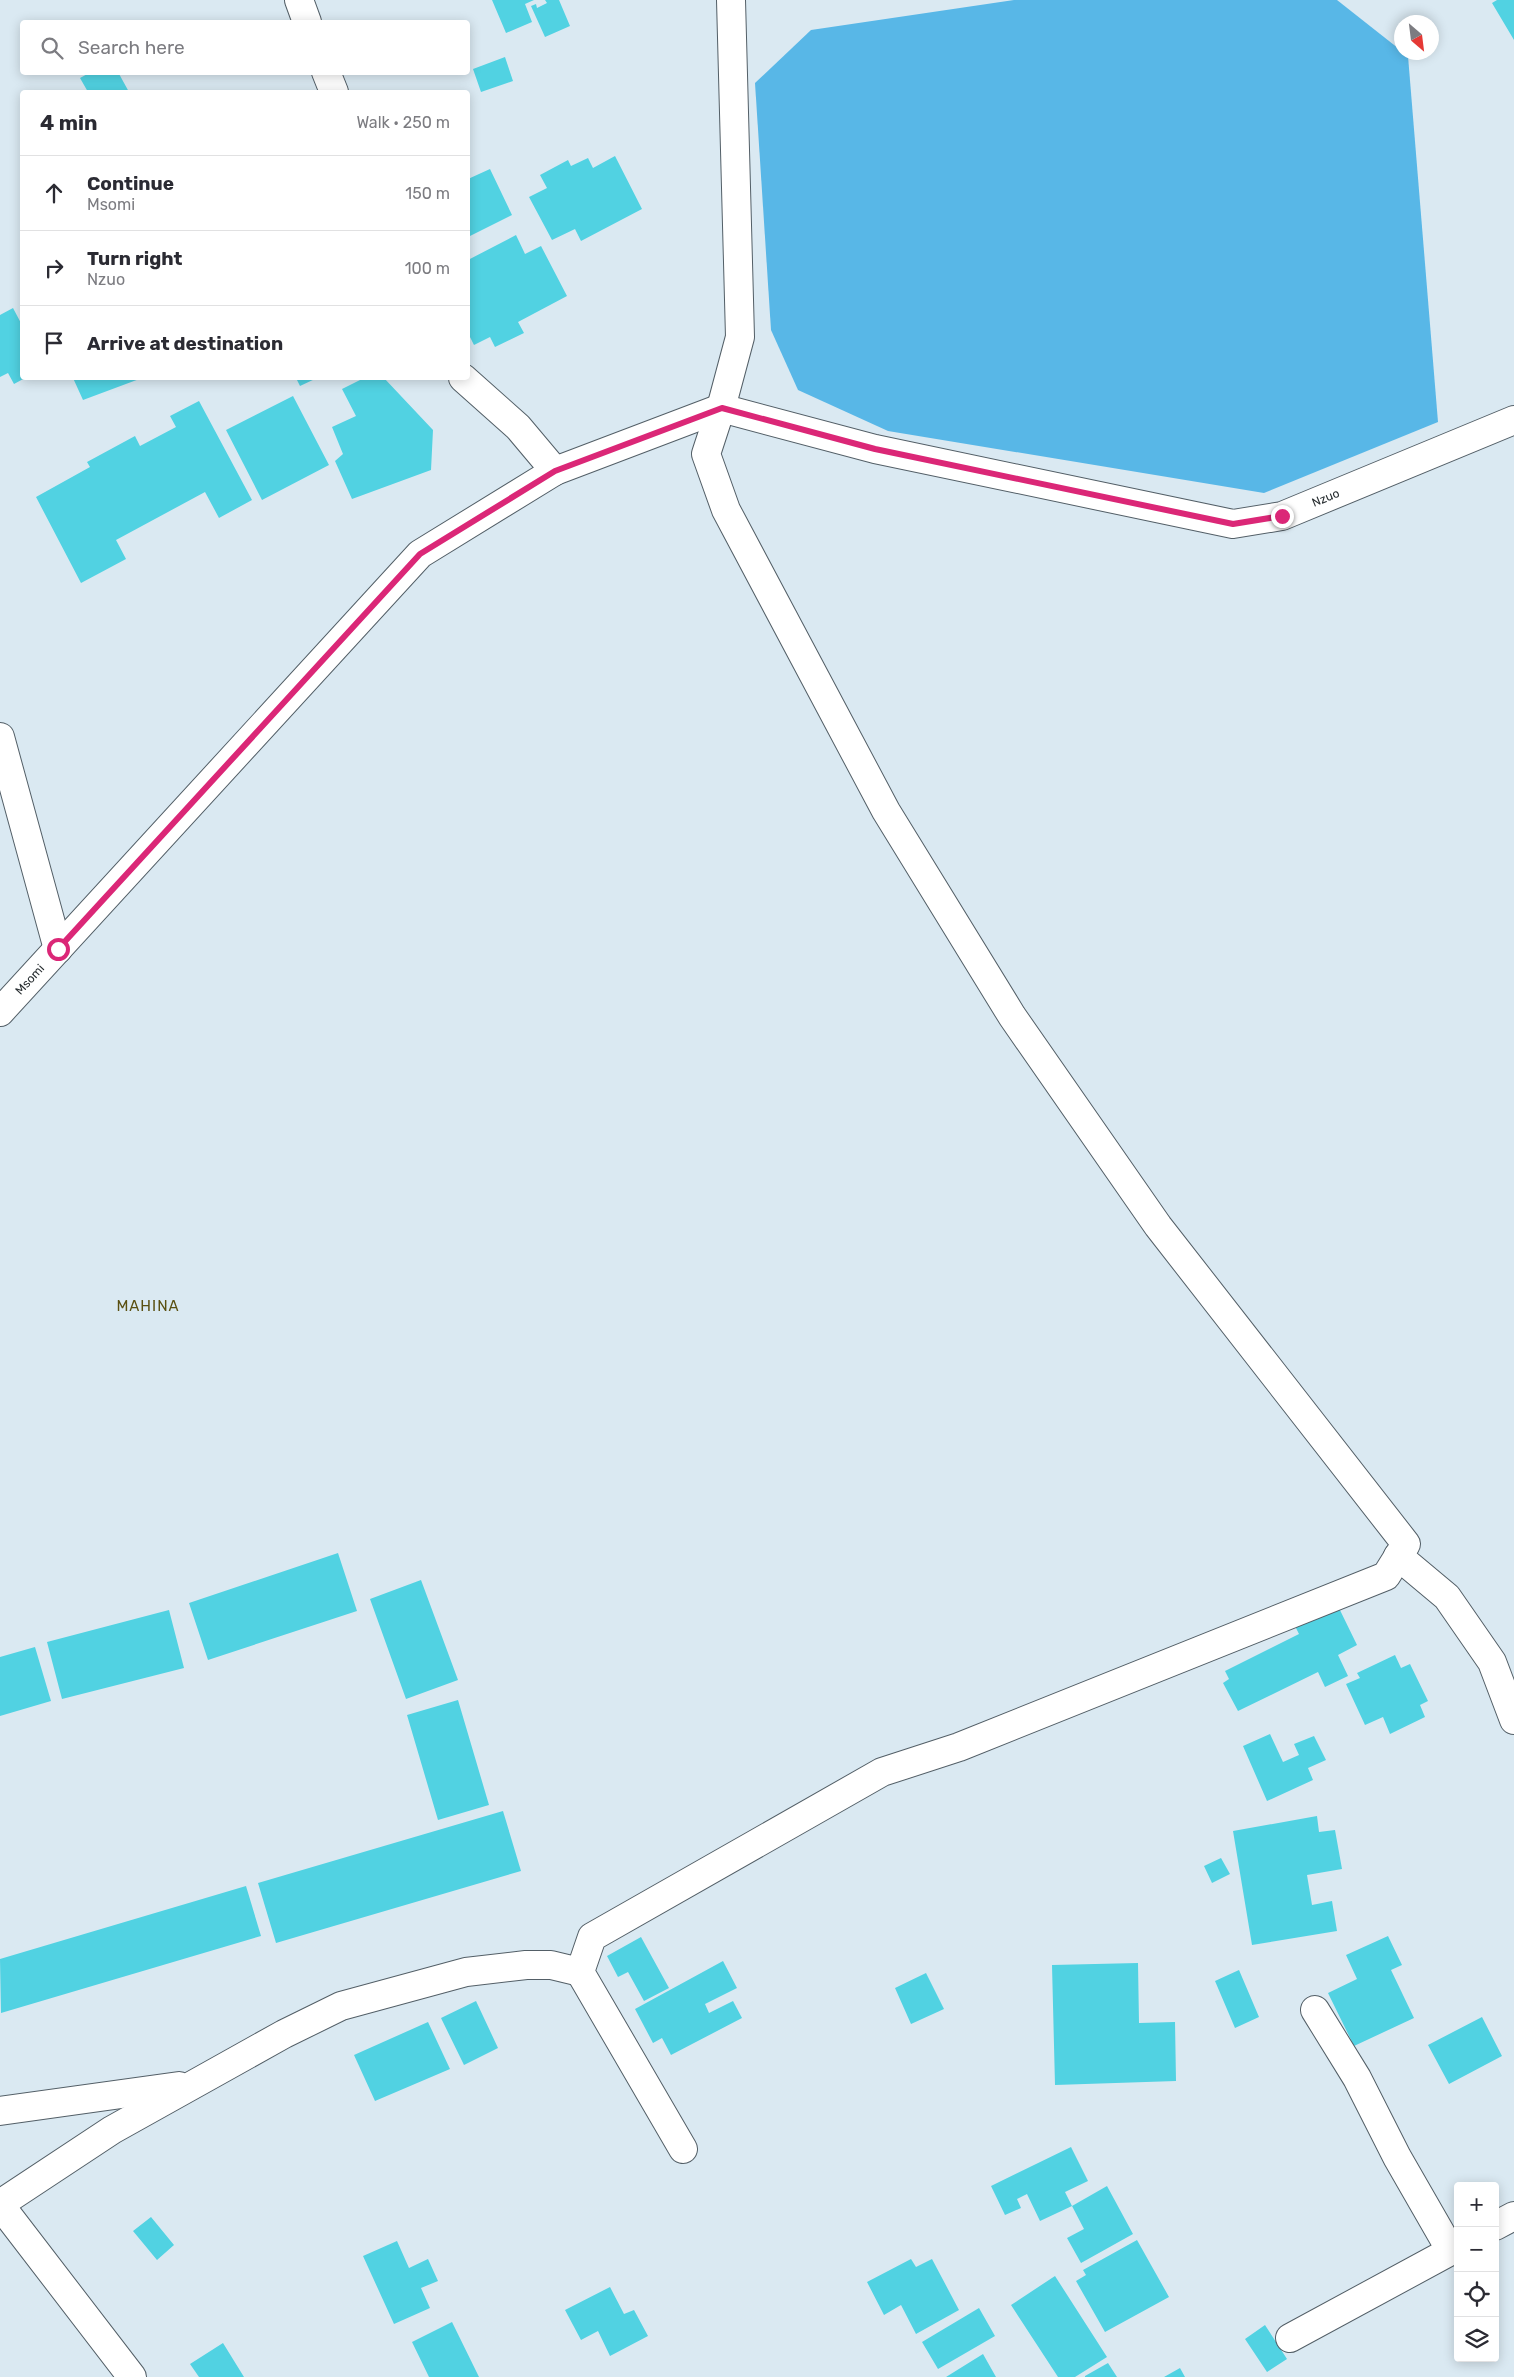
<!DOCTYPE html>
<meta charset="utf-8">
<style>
:root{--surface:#fff;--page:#f7f7f7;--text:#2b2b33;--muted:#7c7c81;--line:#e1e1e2}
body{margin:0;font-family:Rubik,sans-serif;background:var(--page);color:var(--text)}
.controls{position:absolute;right:15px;bottom:15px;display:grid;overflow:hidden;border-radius:5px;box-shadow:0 2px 12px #0003}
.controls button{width:45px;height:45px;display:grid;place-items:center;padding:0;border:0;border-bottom:1px solid var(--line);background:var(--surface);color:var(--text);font:25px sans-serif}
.compass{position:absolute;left:1394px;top:15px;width:45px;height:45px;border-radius:50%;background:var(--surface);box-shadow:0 2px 12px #0003;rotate:152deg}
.stop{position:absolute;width:15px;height:15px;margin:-11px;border:4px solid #db2777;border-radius:50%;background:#fff}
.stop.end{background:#db2777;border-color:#fff;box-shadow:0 1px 5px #0008}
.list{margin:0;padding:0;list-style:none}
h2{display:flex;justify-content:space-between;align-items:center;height:65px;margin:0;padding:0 20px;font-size:21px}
h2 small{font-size:16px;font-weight:400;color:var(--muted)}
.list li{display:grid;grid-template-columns:32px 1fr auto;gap:15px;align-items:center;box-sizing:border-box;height:75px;padding:0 20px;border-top:1px solid var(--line)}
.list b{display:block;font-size:19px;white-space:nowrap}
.list p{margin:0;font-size:16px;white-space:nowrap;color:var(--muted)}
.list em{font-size:16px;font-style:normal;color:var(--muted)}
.icon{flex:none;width:28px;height:28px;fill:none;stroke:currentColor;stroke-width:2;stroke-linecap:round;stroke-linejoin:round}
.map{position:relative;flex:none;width:1514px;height:2377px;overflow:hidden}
.search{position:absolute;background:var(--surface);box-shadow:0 2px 12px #0003;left:20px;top:20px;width:450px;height:55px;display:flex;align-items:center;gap:12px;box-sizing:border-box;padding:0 18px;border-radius:5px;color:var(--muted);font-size:19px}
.panel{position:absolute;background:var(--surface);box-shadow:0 2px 12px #0003;left:20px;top:90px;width:450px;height:290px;border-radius:5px}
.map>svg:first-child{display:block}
.forest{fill:#58b7e7}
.building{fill:#51d2e2}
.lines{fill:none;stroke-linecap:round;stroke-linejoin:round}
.minor-casing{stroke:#535f67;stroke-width:30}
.minor{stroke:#fff;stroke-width:28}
.route{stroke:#db2777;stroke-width:6}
.labels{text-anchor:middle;stroke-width:4;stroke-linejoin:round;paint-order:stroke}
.street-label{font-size:12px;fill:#282e31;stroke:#dae9f2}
.quarter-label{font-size:15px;letter-spacing:1px;fill:#5a5012;stroke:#dae9f2}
</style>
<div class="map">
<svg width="1514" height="2377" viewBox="0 0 1514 2377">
<rect width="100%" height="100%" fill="#dae9f2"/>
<path class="forest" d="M 1014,0 L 1337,0 L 1408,56 L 1438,422 L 1264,493 L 888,431 L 798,390 L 771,330 L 755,83 L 811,30 Z"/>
<path class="building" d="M 492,0 L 534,0 L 525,4 L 532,22 L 506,33 Z
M 545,0 L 559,0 L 570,26 L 545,37 L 531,6 L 536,4 L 537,8 L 547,3 Z
M 1497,0 L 1514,0 L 1514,40 L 1492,3 Z
M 505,57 L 513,81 L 481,92 L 473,69 Z
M 91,72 L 118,72 L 129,92 L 88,92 L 80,78 Z
M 615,156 L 642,209 L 581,241 L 575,229 L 552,240 L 529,197 L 547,188 L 540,175 L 568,160 L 571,166 L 588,158 L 593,168 Z
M 490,169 L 512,215 L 468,237 L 468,179 Z
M 516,235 L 525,254 L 541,246 L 567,296 L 518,322 L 524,333 L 495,347 L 490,337 L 474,345 L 468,333 L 468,260 Z
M 13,308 L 22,325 L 22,378 L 25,378 L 14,384 L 8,373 L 0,377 L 0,315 Z
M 73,378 L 142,378 L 83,400 Z
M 296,378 L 317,378 L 300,386 Z
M 364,378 L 384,378 L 433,430 L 431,470 L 352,499 L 335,461 L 343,454 L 332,427 L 356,416 L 342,389 Z
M 293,396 L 329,465 L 262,500 L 226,430 Z
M 199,401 L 252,500 L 219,518 L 205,492 L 116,540 L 126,559 L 81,583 L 36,497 L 90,467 L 87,462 L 135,436 L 140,446 L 176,427 L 170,416 Z
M 338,1553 L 357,1611 L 208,1660 L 189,1603 Z
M 421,1580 L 458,1680 L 406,1699 L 370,1599 Z
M 1337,1604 L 1357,1645 L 1338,1655 L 1348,1676 L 1325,1687 L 1318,1672 L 1238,1711 L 1223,1683 L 1229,1679 L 1225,1671 L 1299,1634 L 1294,1624 Z
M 169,1610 L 184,1668 L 62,1699 L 47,1642 Z
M 35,1647 L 51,1701 L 0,1716 L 0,1657 Z
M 1395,1655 L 1401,1668 L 1410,1664 L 1428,1701 L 1420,1705 L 1425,1717 L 1390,1734 L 1383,1717 L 1365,1725 L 1346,1684 L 1360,1678 L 1357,1673 Z
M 458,1700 L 489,1805 L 438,1820 L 407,1715 Z
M 1270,1734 L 1283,1762 L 1299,1755 L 1294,1744 L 1314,1736 L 1326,1760 L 1308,1768 L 1313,1780 L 1267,1801 L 1243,1746 Z
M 503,1811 L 521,1871 L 276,1943 L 258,1883 Z
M 1317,1816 L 1319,1832 L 1335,1830 L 1342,1869 L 1307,1875 L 1312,1905 L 1332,1901 L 1337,1931 L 1252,1945 L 1233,1831 Z
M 1221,1858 L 1230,1874 L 1212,1883 L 1204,1866 Z
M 246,1886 L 261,1936 L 1,2013 L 0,1959 Z
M 1388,1936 L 1402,1965 L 1391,1970 L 1414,2018 L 1354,2046 L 1328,1993 L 1357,1979 L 1346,1955 Z
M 641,1937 L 669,1988 L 644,2001 L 628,1972 L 618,1977 L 607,1956 Z
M 723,1961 L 737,1988 L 705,2004 L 709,2013 L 733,2001 L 742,2018 L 671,2055 L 662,2038 L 653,2043 L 635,2009 Z
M 1138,1963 L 1139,2023 L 1175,2022 L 1176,2081 L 1055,2085 L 1052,1965 Z
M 1239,1970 L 1259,2017 L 1235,2028 L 1215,1981 Z
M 926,1973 L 944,2009 L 911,2024 L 895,1988 Z
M 476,2001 L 498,2048 L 464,2065 L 441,2018 Z
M 1482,2017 L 1502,2056 L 1449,2084 L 1428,2045 Z
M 428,2022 L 450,2069 L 375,2101 L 354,2055 Z
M 1071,2147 L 1088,2181 L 1065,2192 L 1072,2206 L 1040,2221 L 1027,2194 L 1017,2199 L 1021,2208 L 1005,2215 L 991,2186 Z
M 1107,2186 L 1133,2234 L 1081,2263 L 1067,2238 L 1084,2229 L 1072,2206 Z
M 151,2217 L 174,2245 L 157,2260 L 133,2231 Z
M 1137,2240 L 1169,2297 L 1105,2332 L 1076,2281 L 1086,2275 L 1083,2270 Z
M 397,2241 L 409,2268 L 428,2259 L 438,2281 L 421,2288 L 430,2308 L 394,2324 L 363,2256 Z
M 911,2259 L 916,2267 L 932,2259 L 959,2310 L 916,2334 L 901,2305 L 884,2315 L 867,2282 Z
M 1055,2276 L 1107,2357 L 1075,2377 L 1058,2377 L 1011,2305 Z
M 610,2287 L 624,2314 L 634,2310 L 648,2336 L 610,2356 L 598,2331 L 581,2340 L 565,2310 Z
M 979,2308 L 995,2336 L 938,2369 L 922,2342 Z
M 452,2322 L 479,2377 L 429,2377 L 412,2342 Z
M 1265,2325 L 1287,2359 L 1267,2372 L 1245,2339 Z
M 223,2343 L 244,2377 L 199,2377 L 190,2364 Z
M 983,2354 L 996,2377 L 946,2377 Z
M 1108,2363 L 1117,2377 L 1085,2377 L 1085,2376 Z
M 1180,2368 L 1185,2377 L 1164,2377 Z"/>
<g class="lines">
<defs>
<g id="minor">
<path d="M 299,0 L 307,22"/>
<path d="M 326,72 L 334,92"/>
<path d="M 463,378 L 518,427 L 555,471"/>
<path id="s1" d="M 721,408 L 875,449 L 1233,524 L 1282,516 L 1514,420"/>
<path d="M 0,737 L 58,949"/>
<path id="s2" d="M 0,1012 L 420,554 L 555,471 L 721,408"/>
<path d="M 1398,1556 L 1447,1597 L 1492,1662 L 1514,1720"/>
<path d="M 1315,2010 L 1357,2078 L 1397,2157 L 1451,2251"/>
<path d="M 0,2111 L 179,2086"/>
<path d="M 683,2149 L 580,1972 L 592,1937 L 882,1772 L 959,1747 L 1386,1576 L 1406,1544 L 1158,1226 L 1012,1016 L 886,811 L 726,510 L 706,454 L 721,408 L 740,337 L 731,0"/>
<path d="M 0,2204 L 112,2130 L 284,2034 L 341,2006 L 466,1972 L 526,1965 L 551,1965 L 580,1972"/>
<path d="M 0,2205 L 132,2377"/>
<path d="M 1495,2226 L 1514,2216"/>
<path d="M 1290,2338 L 1458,2247"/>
</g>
</defs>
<use href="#minor" class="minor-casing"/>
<use href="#minor" class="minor"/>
</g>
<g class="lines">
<path class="route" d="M 58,949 L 420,554 L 555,471 L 722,408 L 875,449 L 1233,524 L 1282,516"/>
</g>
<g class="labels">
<g class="street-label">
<text dy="4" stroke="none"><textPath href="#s1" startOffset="622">Nzuo</textPath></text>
<text dy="4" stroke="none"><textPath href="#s2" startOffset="44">Msomi</textPath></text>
</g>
<g class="quarter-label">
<text x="148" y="1311">MAHINA</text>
</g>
</g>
</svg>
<div class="controls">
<button>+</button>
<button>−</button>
<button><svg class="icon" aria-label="locate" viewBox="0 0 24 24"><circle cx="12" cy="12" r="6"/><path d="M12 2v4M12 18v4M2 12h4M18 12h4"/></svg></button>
<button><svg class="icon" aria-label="layers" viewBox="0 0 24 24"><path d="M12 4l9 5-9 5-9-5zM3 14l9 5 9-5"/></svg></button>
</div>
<svg class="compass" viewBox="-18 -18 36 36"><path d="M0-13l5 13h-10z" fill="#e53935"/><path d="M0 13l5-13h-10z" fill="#7c7c81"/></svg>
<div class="stop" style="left:58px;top:949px"></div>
<div class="stop end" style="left:1282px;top:516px"></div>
<div class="search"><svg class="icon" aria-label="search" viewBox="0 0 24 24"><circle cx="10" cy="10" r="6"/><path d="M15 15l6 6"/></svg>Search here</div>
<section class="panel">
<h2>4 min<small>Walk · 250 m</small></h2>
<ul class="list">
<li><svg class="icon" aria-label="ahead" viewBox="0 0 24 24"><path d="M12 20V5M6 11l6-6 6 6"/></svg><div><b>Continue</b><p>Msomi</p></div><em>150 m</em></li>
<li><svg class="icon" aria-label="right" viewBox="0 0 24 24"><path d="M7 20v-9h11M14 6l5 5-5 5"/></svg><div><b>Turn right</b><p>Nzuo</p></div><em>100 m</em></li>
<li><svg class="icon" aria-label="arrive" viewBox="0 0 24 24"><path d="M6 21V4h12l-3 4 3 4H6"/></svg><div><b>Arrive at destination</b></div></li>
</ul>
</section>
</div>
